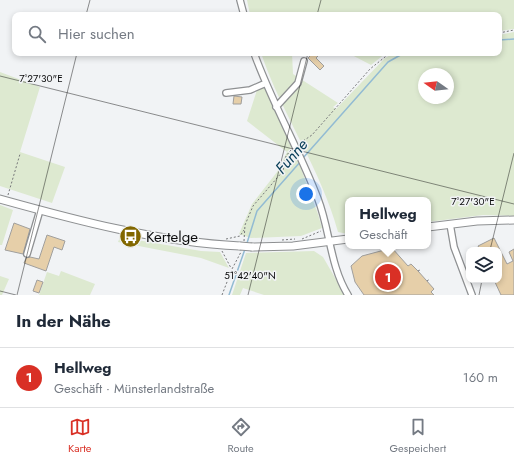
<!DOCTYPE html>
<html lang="de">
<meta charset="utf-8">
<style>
:root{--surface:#fff;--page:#f6f6f7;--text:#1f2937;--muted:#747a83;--line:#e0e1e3;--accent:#d93025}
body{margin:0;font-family:Jost,sans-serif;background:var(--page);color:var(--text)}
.controls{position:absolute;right:12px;bottom:12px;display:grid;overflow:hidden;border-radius:8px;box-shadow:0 2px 6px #0003}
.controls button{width:36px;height:36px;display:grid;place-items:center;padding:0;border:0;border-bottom:1px solid var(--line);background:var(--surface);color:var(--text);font:20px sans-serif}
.compass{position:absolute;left:418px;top:68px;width:36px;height:36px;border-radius:50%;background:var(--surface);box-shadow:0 2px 6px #0003;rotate:284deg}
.you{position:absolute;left:306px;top:194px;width:14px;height:14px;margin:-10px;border:3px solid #fff;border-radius:50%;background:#1a73e8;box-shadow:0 0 0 6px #1a73e833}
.badge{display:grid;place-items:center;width:26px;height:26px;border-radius:50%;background:var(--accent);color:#fff;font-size:13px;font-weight:700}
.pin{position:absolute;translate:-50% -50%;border:2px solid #fff;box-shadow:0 1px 4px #0006}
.popup{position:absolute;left:345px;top:197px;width:86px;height:52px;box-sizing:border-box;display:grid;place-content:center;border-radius:8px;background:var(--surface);filter:drop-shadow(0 1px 3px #0005);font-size:13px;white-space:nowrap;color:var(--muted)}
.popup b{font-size:15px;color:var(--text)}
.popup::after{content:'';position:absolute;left:50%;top:100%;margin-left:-8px;border:8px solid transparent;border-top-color:var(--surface)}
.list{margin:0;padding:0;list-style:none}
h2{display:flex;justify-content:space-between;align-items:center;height:52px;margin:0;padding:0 16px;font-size:17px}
h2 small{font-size:13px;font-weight:400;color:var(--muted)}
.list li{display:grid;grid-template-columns:26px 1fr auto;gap:12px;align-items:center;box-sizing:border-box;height:60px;padding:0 16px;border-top:1px solid var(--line)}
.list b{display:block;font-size:15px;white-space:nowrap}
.list p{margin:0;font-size:13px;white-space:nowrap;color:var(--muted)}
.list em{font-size:13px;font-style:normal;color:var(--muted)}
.icon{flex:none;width:22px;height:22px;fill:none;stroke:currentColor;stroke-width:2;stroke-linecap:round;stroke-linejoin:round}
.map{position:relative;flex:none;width:514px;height:295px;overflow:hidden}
.search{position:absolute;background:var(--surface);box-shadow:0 2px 6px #0003;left:12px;right:12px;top:12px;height:44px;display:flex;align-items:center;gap:10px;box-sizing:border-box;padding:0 14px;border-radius:8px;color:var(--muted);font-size:15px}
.sheet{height:112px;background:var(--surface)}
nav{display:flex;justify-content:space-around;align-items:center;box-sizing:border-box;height:56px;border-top:1px solid var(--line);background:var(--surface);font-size:11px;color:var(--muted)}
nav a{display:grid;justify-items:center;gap:2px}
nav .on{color:var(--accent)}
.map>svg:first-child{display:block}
.green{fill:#dde9d0;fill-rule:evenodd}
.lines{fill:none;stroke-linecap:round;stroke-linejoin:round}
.stream{stroke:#92bbd3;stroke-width:1.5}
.building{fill:#e6cfa9;stroke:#a09f9d}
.minor-casing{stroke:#8e9092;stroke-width:8}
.major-casing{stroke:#8e9092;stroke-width:9}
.path{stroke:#767779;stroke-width:1;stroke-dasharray:2 2;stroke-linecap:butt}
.minor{stroke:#fff;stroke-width:5.5}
.major{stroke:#fff;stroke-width:7}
.major-bridge-casing{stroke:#8e9092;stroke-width:9;stroke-linecap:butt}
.major-bridge{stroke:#fff;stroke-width:7}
.ticks{fill:none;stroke:#0b0b0c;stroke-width:1;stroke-opacity:0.45}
.labels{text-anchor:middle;stroke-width:3;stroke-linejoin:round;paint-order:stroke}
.poi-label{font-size:15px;fill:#0b0b0c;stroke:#f1f3f5;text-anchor:start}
.water-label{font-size:16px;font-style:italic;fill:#0c415b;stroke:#f1f3f5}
.ticks-label{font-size:10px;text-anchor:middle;fill:#0b0b0c;stroke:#f1f3f5;stroke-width:3;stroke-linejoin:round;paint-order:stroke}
</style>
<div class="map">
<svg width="514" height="295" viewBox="0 0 514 295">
<rect width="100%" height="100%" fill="#f1f3f5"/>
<path class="green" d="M 247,0 L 514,0 L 514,29 L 499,31 L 499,15 L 250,15 Z
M 514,32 L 514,216 L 483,215 L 428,222 L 428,200 L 348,200 L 348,234 L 338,232 C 321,169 282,115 261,53 L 292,53 L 293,74 L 338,103 L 333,107 L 336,109 L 385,58 L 394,53 L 499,53 L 499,35 ZM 424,74 L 448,74 L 448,98 L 424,98 Z
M 348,53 L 386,53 L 371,65 Z
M 0,72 L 40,87 L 20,152 L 65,167 L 52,203 L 0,186 Z
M 264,86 L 292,147 L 287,152 L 290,153 L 294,150 L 318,214 L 322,228 L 301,236 L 251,238 L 239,234 L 252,204 L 277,172 L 287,152 L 247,121 L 257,90 Z
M 0,205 L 13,210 L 2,245 L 0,245 Z
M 120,237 L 201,251 L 220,252 L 229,268 L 201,258 L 118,242 Z
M 314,251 L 323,257 L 345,295 L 264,295 L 243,288 L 240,295 L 232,295 L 246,253 Z
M 61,271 L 95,284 L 90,295 L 39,295 L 47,272 L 59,276 Z
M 0,276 L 9,279 L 2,295 L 0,295 Z"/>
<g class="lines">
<path class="stream" d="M 499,40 L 514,39
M 303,158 L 388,62 L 404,53
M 247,243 L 257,211 L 301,161
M 229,295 L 245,249"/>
</g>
<path class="building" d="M 313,53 L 321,53 L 316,58 L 324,66 L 320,70 L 308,58 Z
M 234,96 L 242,97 L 241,104 L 233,104 Z
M 14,223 L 30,229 L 23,254 L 5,250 Z
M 47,235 L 65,241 L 62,250 L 54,247 L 46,271 L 24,263 L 26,258 L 30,257 L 39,259 Z
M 494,238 L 507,264 L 513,261 L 509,252 L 514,249 L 514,295 L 501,295 L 494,280 L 499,280 L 499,250 L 480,250 L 478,246 Z
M 392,248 L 408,266 L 411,264 L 418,271 L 434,289 L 431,292 L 434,295 L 364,295 L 355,282 L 351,266 L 362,256 Z
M 37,280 L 43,282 L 39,293 L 33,291 Z"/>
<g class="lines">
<defs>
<path id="minor" d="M 240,0 L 244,15
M 254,53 C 272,103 299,149 318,199 C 330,230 330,266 348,295
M 226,93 L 250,90 L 266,83
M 276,107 L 298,83 L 304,61
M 450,224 L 454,247 L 472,295
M 27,254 L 40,210"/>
<path id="major" d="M 0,199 C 79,221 158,242 240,246
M 428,227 L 477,221 L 514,220
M 252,247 L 293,246 L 348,239"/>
</defs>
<use href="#minor" class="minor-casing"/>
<use href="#major" class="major-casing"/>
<path class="path" d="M 499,33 L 514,30
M 300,143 L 312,135 L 370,69 L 390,53
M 8,195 L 20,154
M 226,239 L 240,236 L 244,230
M 302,239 L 321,231
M 282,240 L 295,239
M 244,241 L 245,225 L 253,206 L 283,171 L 286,156 L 291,150
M 222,251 L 231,268
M 418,271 L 420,270
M 427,281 L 430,279
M 222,295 L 232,269 L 241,252"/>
<use href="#minor" class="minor"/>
<use href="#major" class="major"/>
<defs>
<path id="major-bridge" d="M 240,246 L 252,247"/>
</defs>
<use href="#major-bridge" class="major-bridge-casing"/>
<use href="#major-bridge" class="major-bridge"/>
</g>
<path class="ticks" d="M 86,15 L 90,0M 317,15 L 321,0M 0,76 L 514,204M 490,250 L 514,153M 0,291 L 16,295M 17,295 L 77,53M 248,295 L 308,53M 479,295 L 482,280"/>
<defs>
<symbol id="bus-disc" viewBox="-11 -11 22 22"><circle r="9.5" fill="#826700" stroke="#f1f3f5"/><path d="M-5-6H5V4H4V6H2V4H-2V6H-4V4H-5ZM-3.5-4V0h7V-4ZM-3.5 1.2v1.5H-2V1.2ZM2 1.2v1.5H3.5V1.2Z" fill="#fff"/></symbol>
</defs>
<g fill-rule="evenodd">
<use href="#bus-disc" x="118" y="224" width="25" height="25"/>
</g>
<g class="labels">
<g class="poi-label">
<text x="146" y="242">Kertelge</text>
</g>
<g class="water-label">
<text transform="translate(291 156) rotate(-49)" y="6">Funne</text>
</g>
</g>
<g class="ticks-label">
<text x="41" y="82">7°27'30"E</text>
<text x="473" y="205">7°27'30"E</text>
<text x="250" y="279">51°42'40"N</text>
</g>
</svg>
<div class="controls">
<button><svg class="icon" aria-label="layers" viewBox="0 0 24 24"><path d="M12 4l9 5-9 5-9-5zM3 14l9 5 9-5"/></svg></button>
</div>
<svg class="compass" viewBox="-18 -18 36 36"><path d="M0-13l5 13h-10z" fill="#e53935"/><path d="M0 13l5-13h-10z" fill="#747a83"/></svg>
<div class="you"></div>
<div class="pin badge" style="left:388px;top:277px">1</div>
<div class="popup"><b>Hellweg</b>Geschäft</div>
<div class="search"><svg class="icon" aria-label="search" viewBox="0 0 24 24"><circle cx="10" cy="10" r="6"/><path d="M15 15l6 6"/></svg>Hier suchen</div>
</div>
<section class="sheet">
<h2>In der Nähe<small></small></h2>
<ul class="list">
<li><span class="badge">1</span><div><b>Hellweg</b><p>Geschäft · Münsterlandstraße</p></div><em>160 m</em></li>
</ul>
</section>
<nav>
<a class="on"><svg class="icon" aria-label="map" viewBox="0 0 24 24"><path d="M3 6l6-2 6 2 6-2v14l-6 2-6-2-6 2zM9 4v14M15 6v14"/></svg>Karte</a>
<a><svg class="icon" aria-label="directions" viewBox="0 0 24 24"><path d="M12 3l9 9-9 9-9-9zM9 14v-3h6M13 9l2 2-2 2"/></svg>Route</a>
<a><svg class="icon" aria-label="saved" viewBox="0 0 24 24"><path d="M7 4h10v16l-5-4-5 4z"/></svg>Gespeichert</a>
</nav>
